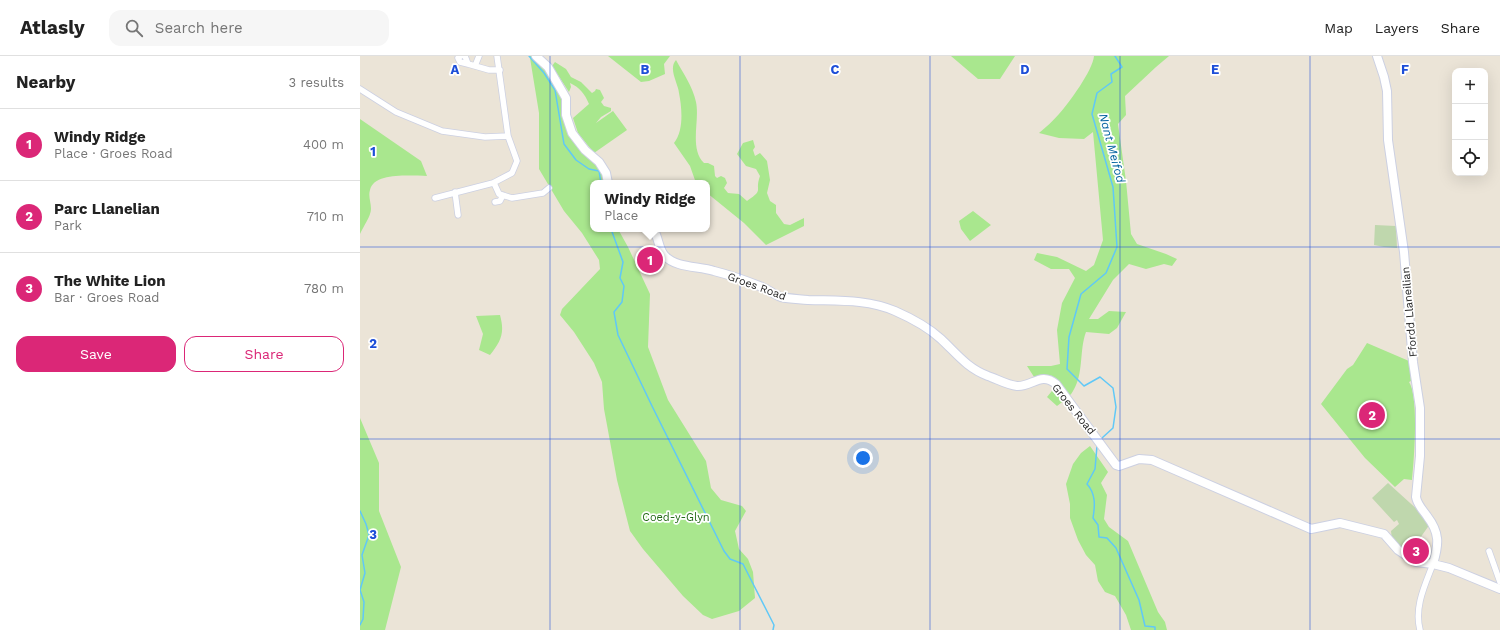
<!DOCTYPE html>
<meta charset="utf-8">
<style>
:root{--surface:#fff;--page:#f6f6f6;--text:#222;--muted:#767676;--line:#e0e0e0;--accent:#db2777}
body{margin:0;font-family:"Work Sans",sans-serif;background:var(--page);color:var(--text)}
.controls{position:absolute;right:12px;top:12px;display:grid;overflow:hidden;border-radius:8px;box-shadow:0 4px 16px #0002}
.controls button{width:36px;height:36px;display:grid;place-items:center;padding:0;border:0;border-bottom:1px solid var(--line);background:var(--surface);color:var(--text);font:20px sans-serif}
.you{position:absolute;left:503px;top:402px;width:14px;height:14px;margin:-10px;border:3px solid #fff;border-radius:50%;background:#1a73e8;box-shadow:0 0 0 6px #1a73e833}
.badge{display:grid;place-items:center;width:26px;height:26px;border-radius:50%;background:var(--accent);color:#fff;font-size:13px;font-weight:700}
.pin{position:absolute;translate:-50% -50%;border:2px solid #fff;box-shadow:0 1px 4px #0006}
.popup{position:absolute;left:230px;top:124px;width:120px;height:52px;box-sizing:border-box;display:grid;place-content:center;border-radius:8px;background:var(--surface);filter:drop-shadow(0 1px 3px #0005);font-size:13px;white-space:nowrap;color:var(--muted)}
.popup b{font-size:15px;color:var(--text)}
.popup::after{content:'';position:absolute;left:50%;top:100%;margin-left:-8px;border:8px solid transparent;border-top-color:var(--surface)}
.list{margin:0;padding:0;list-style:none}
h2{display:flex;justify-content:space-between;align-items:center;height:52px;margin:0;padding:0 16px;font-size:17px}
h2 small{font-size:13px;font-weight:400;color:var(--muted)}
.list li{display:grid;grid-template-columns:26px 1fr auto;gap:12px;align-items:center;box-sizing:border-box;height:72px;padding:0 16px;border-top:1px solid var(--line)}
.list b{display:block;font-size:15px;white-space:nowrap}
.list p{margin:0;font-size:13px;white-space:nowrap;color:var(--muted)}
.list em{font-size:13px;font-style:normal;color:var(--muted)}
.actions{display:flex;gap:8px;padding:12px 16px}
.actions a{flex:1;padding:9px 0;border:1px solid var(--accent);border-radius:12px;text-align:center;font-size:14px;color:var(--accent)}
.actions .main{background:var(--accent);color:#fff}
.icon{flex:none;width:22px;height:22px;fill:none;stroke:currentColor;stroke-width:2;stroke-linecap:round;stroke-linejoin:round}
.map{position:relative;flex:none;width:1140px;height:574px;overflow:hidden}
header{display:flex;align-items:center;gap:24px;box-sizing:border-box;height:56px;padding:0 20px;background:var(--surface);border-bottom:1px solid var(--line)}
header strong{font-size:19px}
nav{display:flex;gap:22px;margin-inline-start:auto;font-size:14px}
.search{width:280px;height:36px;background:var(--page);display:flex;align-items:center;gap:10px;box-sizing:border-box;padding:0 14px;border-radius:12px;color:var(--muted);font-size:15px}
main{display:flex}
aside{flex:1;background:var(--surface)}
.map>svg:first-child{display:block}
.green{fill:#a9e78e}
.cemetery{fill:#bfd7ad}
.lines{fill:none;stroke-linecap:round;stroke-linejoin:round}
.stream{stroke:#60c8f7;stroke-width:1.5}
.street-casing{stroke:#ccd0e2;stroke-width:7}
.secondary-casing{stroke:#ccd0e2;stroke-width:10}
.street{stroke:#fff;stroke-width:5.5}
.secondary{stroke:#fff;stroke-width:8}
.grid{fill:none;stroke:#1d4ed8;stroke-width:1;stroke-opacity:0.55}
.labels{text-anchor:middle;stroke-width:3.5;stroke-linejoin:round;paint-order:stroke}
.street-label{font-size:11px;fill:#272727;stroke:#fff}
.park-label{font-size:11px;fill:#216814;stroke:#fff}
.water-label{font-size:12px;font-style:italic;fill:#03629f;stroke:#fff}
.grid-label{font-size:13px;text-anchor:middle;font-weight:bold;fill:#1d4ed8;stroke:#fff;stroke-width:3.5;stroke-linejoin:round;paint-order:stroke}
</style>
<header>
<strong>Atlasly</strong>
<div class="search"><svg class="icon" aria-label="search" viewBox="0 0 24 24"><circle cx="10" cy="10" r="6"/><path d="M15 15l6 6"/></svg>Search here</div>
<nav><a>Map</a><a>Layers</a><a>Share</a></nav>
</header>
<main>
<aside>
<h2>Nearby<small>3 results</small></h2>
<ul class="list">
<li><span class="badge">1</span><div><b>Windy Ridge</b><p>Place · Groes Road</p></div><em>400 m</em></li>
<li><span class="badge">2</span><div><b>Parc Llanelian</b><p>Park</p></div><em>710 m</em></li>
<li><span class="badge">3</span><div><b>The White Lion</b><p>Bar · Groes Road</p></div><em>780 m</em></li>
</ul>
<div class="actions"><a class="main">Save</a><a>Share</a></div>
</aside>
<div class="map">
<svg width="1140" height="574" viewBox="0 0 1140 574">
<rect width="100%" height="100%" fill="#ebe4d7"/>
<path class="green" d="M 169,0 L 173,0 L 187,13 L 204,42 L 204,58 L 244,118 L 246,127 L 233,127 L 233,173 L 258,173 L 268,191 L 290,238 L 288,291 L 308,344 L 346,405 L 351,432 L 361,444 L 382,450 L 386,455 L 375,475 L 379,493 L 388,503 L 393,516 L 395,542 L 379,555 L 352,563 L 343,559 L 323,540 L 283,493 L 270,475 L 257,424 L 247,369 L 244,353 L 242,326 L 234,307 L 214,276 L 200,259 L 202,253 L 240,213 L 239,204 L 222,177 L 204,155 L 179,113 L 179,57 L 170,2 Z
M 248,0 L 310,0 L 304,8 L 305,18 L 289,25 L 281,26 Z
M 591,0 L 655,0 L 640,23 L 618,23 Z
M 734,0 L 809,0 L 796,11 L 765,40 L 766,59 L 758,68 L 766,125 L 771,178 L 777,188 L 806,198 L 817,203 L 812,210 L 804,208 L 786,213 L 769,208 L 753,224 L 729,263 L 738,263 L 749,255 L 766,256 L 757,272 L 749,278 L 726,276 C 719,295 724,318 713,335 C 710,341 702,346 697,350 L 687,341 L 696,330 L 676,324 L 667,310 L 691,310 L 700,308 L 697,274 L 702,247 L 715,222 L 709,213 L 691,213 L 674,204 L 677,197 L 697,201 L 726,215 L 734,209 L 743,184 L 733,76 L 724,83 L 699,82 L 679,77 C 686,71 693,65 699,58 C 709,47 733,14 734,0 Z
M 316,4 C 323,17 333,31 336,46 C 340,65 329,92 344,107 L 348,107 L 354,110 L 355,120 L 357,122 L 361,120 L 365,122 L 367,127 L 364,132 L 368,137 L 379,138 L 387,145 C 405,133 394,136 400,120 L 396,113 L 386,110 L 377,98 L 383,87 L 393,84 L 395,91 L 393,94 L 395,100 L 400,97 L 407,105 L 410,124 L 407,137 L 410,145 L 416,149 L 416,157 L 424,168 L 430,169 L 444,162 L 444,170 L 406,189 L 384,167 L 347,137 L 347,127 L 336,127 L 330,110 L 314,87 C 324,75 322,52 319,37 C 318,27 308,13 316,4 Z
M 195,6 L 206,13 L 211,21 L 221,26 L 232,37 L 235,35 L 236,33 L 240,34 L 244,42 L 241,46 L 244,50 L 251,52 L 251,55 L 241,61 L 236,67 L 253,55 L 267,74 L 234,97 L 218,77 L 213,62 L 229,48 C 225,38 219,31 210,27 L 211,31 L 209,36 L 192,10 Z
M 0,63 L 61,105 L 67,120 C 52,120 14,116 10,134 C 8,140 11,146 11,153 C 11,160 3,171 0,178 Z
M 613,155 L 631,169 L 610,185 L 601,173 L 599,165 Z
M 140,259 C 145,277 141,285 130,299 L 119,294 L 123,278 L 116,260 Z
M 1007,287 L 1049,305 L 1051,325 L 1049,326 C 1059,340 1054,405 1052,424 L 1044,423 L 1035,431 L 1005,402 L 961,348 L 987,313 L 993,309 Z
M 0,362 L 19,407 L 19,455 L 41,511 L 25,574 L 0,574 Z
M 730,390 L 748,416 L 741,427 L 747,439 L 744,463 L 749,471 L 768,485 L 798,556 L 805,566 L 807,574 L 771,574 L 766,559 L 755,540 L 745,536 L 738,525 L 735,509 L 726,499 L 718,484 L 710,462 L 710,448 L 706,428 L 713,408 L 721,397 Z"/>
<path class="cemetery" d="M 1015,169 L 1036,170 L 1037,192 L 1024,191 L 1014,189 Z
M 1028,427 L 1060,456 L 1070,468 L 1048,499 L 1032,484 L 1031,475 L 1039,468 L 1037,464 L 1034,466 L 1012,442 Z"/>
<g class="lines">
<path class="stream" d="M 169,0 L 184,17 L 195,34 L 204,88 L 216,104 L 229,113 L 239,115 L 241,127
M 251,173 L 263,206 L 260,222 L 264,230 L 262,246 L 254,256 L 258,279 L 292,350 L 364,495 L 370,503 L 383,508 L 414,569 L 413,574
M 742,382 L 753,372 L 756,351 L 753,332 L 740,321 L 724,330 L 707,313 L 709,281 L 721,238 L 746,217 L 757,191 L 753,131 L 732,58 L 737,37 L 752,26 L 751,18 L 762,11 L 755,0
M 737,390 L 735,413 L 727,428 C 736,438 735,450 733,462 L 738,469 L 739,481 L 747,482 L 756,492 L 779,544 L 785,570 L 795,571 L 795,574
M 0,455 L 6,468 L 9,479 L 2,499 L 5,517 L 0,534 L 4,546 L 3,563 L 0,569"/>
<defs>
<path id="street" d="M 101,0 L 98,2 L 100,6 L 108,8 L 105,0
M 108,8 L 129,14 L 140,14
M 115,10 L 119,0
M 0,33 L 36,56 L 82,75 L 125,81 L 148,80
M 134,127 L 139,138 L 152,142 L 183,137 L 189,132
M 95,136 L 98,159
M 75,142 L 133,127 L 152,117 L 157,105 L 148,80 L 137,0
M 135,146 L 140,145 L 143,139
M 1129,495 L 1140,526
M 1060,574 C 1054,551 1065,529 1073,508"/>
<path id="secondary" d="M 176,0 L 188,11 L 206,42 L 206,59 L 212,77 L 225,94 L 239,106 L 246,117 L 248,127
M 1017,0 L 1024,21 L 1027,35 L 1028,84 L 1044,196 L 1053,306 L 1060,352 L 1060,400 L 1056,441 C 1057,448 1062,453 1067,460 C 1080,477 1079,488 1073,508
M 293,173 C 299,181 298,193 305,200 C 316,212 339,210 354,215 C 370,219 387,225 402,231 C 409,234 415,239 421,241 C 430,243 440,243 448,244 C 478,245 507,243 535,255 C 551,262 568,271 581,283 C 597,298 607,312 628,320 C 637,323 647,329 657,330 C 672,331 681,315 696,328 L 756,409 L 759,410 L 779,403 L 792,404 L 951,473 L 980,467 L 1024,478 L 1038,494 L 1056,506 L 1073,508 L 1089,512 L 1140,533"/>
</defs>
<use href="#street" class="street-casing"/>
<use href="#secondary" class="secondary-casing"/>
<use href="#street" class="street"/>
<use href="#secondary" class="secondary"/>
</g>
<path class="grid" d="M 190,0 L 190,574M 380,0 L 380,574M 570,0 L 570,574M 760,0 L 760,574M 950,0 L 950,574M 0,191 L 1140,191M 0,383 L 1140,383"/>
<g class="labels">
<g class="street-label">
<text transform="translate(397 230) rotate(20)" y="4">Groes Road</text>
<text transform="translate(1049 256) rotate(-95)" y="4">Ffordd Llaneilian</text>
<text transform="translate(714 353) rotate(51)" y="4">Groes Road</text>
</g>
<g class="park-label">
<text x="316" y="465">Coed-y-Glyn</text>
</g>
<g class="water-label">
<text transform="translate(752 92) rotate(75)" y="4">Nant Meifod</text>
</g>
</g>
<g class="grid-label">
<text x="95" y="18">A</text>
<text x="285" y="18">B</text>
<text x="475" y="18">C</text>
<text x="665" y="18">D</text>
<text x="855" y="18">E</text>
<text x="1045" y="18">F</text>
<text x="13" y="100">1</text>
<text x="13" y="292">2</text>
<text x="13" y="483">3</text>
</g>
</svg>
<div class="controls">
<button>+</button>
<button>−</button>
<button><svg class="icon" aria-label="locate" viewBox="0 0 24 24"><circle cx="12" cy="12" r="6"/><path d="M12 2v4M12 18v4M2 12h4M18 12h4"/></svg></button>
</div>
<div class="you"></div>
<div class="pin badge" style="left:290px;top:204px">1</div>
<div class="popup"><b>Windy Ridge</b>Place</div>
<div class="pin badge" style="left:1012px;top:359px">2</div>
<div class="pin badge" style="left:1056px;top:495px">3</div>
</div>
</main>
